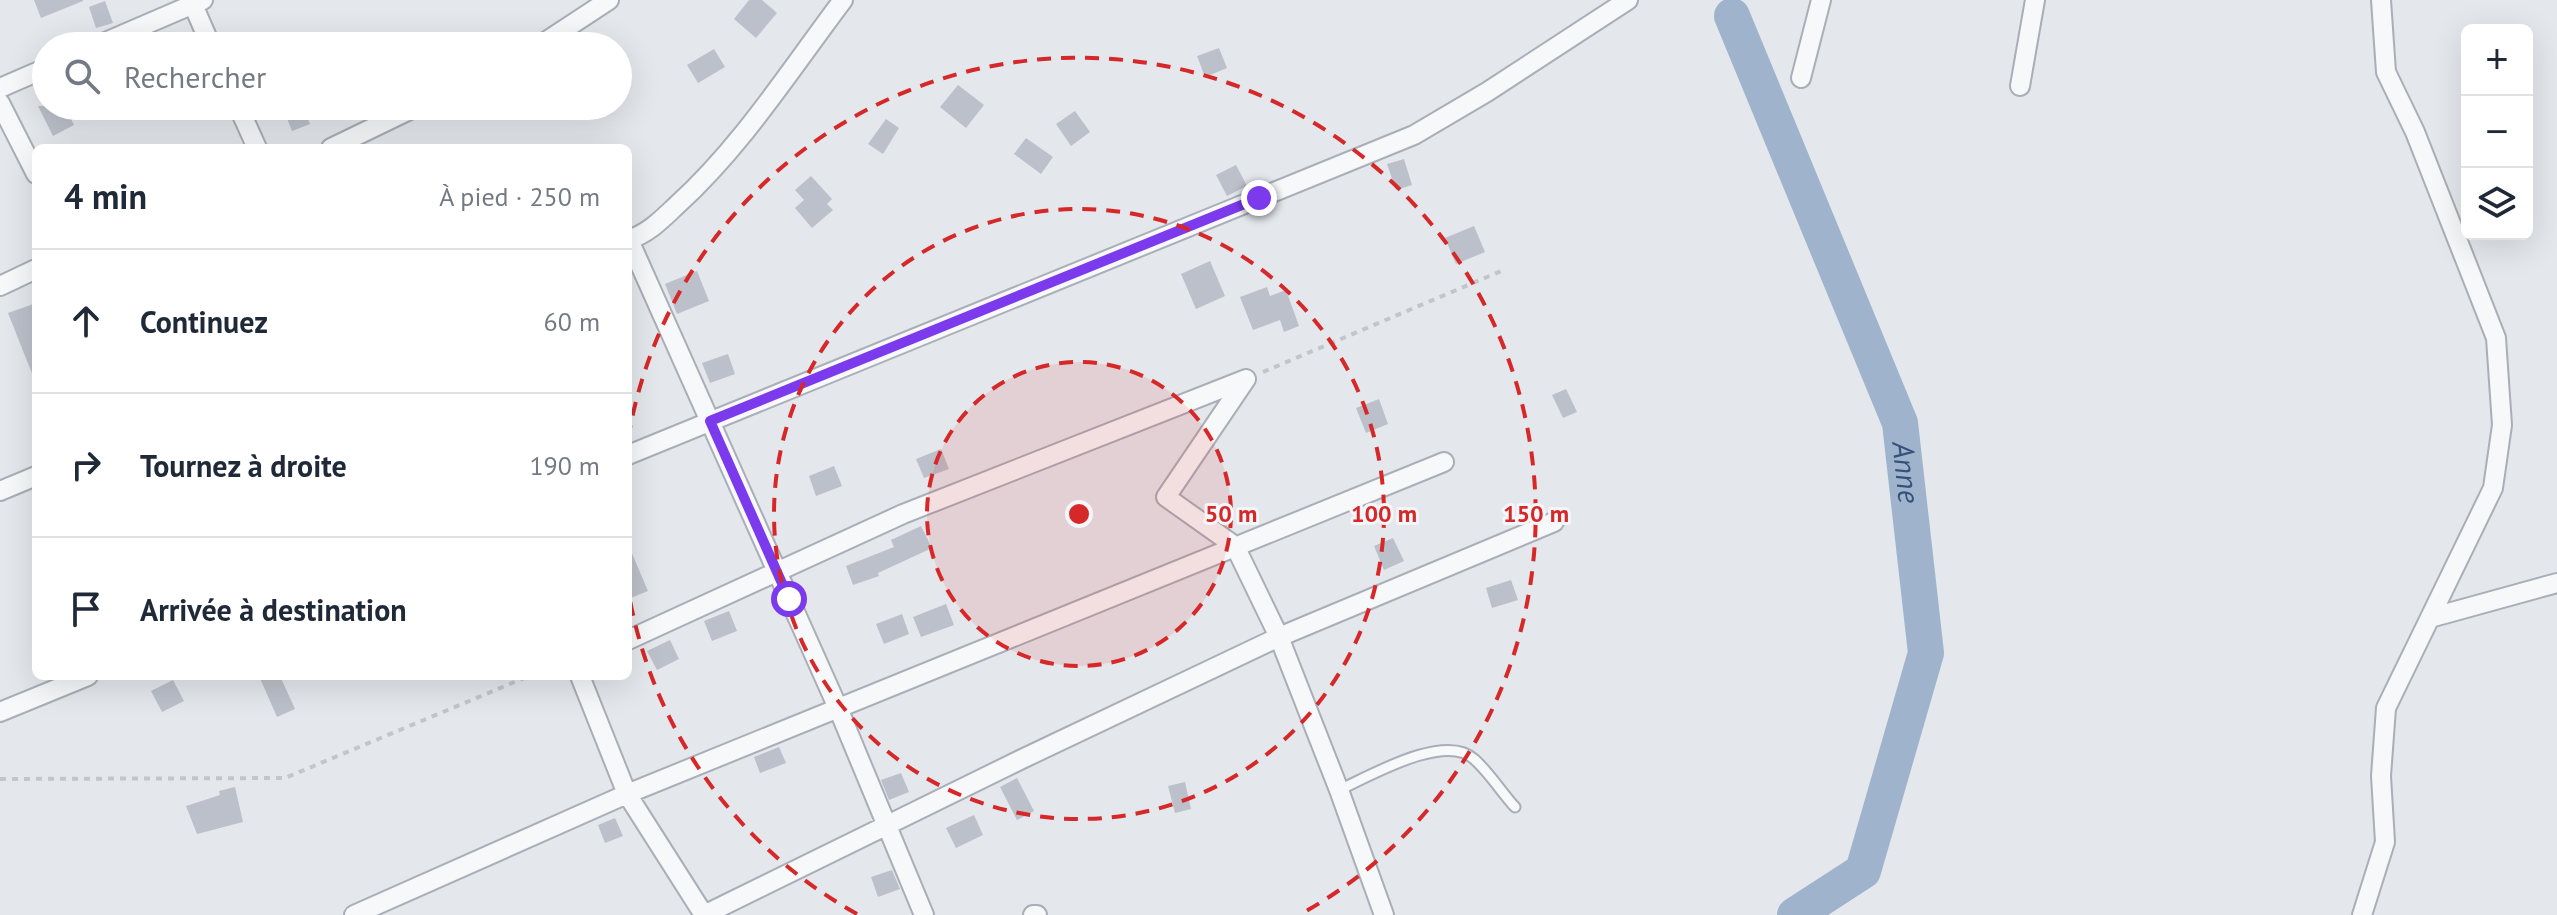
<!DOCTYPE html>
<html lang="fr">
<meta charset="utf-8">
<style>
:root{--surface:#fff;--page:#f6f6f7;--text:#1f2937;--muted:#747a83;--line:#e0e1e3}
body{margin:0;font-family:"PT Sans",sans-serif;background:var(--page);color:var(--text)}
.controls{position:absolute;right:24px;top:24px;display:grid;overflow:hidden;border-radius:12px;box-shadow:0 8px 32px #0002}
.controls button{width:72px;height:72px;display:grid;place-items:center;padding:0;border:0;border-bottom:2px solid var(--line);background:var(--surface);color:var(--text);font:40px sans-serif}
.stop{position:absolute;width:24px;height:24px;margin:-18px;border:6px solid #7c3aed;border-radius:50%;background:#fff}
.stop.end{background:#7c3aed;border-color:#fff;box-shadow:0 2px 8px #0008}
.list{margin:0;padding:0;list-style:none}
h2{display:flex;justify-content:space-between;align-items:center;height:104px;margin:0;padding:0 32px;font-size:34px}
h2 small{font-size:26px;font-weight:400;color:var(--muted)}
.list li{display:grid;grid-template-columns:52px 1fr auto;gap:24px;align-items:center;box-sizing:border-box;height:144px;padding:0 32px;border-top:2px solid var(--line)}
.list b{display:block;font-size:30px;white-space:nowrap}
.list em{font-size:26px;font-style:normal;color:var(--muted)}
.icon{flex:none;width:44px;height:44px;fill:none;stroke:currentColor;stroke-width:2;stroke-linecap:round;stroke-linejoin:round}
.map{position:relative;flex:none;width:2557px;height:915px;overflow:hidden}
.search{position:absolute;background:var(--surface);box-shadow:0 8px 32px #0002;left:32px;top:32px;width:600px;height:88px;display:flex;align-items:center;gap:20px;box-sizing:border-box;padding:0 28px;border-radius:44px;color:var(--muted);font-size:30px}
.panel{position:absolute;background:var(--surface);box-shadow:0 8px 32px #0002;left:32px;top:144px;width:600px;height:536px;border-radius:12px}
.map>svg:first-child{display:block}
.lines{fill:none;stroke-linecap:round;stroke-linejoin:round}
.river{stroke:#9fb4cc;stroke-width:36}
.building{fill:#bbc0ca}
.service-casing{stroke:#a9aeb7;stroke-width:13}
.minor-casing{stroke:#a9aeb7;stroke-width:22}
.path{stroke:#c2c5cb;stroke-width:4;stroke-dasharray:6 6;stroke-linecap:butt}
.service{stroke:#f7f8fa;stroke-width:9}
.minor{stroke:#f7f8fa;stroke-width:18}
.route{stroke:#7c3aed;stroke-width:10}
.ring{fill:none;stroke:#d62828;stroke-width:4;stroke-dasharray:14 10}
.labels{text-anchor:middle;stroke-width:6;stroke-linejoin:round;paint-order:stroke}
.water-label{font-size:30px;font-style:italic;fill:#34527a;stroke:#f4f6f9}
.centre{fill:#d62828;stroke:#f4f6f9;stroke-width:4}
.ring-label{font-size:24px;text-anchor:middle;font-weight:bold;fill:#d62828;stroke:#f4f6f9;stroke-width:6;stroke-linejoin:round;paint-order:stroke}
</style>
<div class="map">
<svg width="2557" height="915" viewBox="0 0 2557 915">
<rect width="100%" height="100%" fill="#e4e7ec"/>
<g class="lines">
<path class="river" id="s1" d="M 1732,16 L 1900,423 L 1926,653 L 1863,871 L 1795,915"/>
</g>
<path class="building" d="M 34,0 L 83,0 L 83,1 L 41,18 Z
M 749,0 L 762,0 L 777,13 L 756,38 L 734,19 Z
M 105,1 L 113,23 L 96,28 L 89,7 Z
M 1219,48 L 1227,68 L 1205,77 L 1197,56 Z
M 714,49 L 725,67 L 698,83 L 687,65 Z
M 958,85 L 984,105 L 966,128 L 940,107 Z
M 38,106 L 65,106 L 74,125 L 53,136 Z
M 282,106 L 303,106 L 310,124 L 292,131 Z
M 1075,111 L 1090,132 L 1071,146 L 1056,124 Z
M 886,119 L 899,128 L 883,154 L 868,144 Z
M 1026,138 L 1053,157 L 1041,174 L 1014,154 Z
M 1404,159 L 1412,185 L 1396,190 L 1387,164 Z
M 1236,165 L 1247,186 L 1227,196 L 1216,175 Z
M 811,176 L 832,199 L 827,204 L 833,210 L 812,228 L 795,208 L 804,200 L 795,190 Z
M 1474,226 L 1485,252 L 1456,264 L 1445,238 Z
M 1210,261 L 1225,296 L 1196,309 L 1181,274 Z
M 697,271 L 709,301 L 677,314 L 665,284 Z
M 1267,287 L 1270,296 L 1286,290 L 1299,326 L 1284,332 L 1280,320 L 1253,330 L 1240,297 Z
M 36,303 L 36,381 L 35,381 L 8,313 Z
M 728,354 L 735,374 L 710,383 L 702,363 Z
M 1566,389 L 1577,412 L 1563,418 L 1552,395 Z
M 1379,399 L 1388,424 L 1366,433 L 1356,408 Z
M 941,449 L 949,469 L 924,478 L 916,459 Z
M 834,466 L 842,486 L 816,496 L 809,476 Z
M 921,526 L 932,548 L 878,573 L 879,576 L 853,585 L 846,566 L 894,547 L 891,540 Z
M 1393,538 L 1404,561 L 1384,570 L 1374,546 Z
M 628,544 L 648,591 L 628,599 Z
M 1511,580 L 1518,600 L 1492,608 L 1486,588 Z
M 946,604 L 954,625 L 921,637 L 913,617 Z
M 729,611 L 737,631 L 712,641 L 704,621 Z
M 902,614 L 909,634 L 884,644 L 876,624 Z
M 670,640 L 679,659 L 657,670 L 647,651 Z
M 259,676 L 280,676 L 295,709 L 277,717 Z
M 173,680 L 184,701 L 162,712 L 151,691 Z
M 779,747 L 786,763 L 760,773 L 754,757 Z
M 901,773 L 909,792 L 889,800 L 881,780 Z
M 1017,778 L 1034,811 L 1017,820 L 1000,787 Z
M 1185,782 L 1191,809 L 1175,813 L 1168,786 Z
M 235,787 L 243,822 L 197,834 L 186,806 L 220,795 L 219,791 Z
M 974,815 L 983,835 L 956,848 L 946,828 Z
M 615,818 L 623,836 L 605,843 L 598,825 Z
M 892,870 L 900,889 L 878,897 L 871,877 Z"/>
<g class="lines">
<defs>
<path id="service" d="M 1339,790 C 1370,776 1445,732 1474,759 C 1489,772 1502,793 1515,807"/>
<path id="minor" d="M 191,0 L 211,46
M 96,46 L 203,0
M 539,46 L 609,0
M 1801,78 L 1821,0
M 2020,86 L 2035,0
M 0,88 L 46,68
M 0,103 L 36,174
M 238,106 L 257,148
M 331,148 L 418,106
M 628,240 C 649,233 661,220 677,205 C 742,146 790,70 843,0
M 629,240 L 838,708 L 924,915
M 0,286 L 36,269
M 1246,379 L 1166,497 L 1235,546 L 1279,637 L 1339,790 L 1384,915
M 628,455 L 1414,135 L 1487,92 L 1628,0
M 0,491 L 36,476
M 2430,618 L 2557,583
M 628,640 L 903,514 L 1246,379
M 580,676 L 627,794 L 704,915 L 1022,759 L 1279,637 L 1554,522
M 0,712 L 88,676
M 354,915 L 627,794 L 1444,462
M 1033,915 L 1037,915
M 2362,915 L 2385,842 L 2381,776 L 2386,708 L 2493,488 L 2502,425 L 2496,338 L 2415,132 L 2386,72 L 2381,0"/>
</defs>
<use href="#service" class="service-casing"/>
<use href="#minor" class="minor-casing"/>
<path class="path" d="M 1263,372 L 1506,269
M 0,779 L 285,778 L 529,676"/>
<use href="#service" class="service"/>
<use href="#minor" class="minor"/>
</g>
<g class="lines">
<path class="route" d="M 789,599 L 710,421 L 1259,198"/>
</g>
<circle cx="1079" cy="514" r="152" fill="#d62828" fill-opacity=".12"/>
<g class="ring">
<circle cx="1079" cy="514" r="152"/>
<circle cx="1079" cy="514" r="305"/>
<path d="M857 914A457 457 0 0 1 628 589M628 439A457 457 0 1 1 1301 914"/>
</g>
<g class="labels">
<g class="water-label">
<text dy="10" stroke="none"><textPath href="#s1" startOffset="490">Anne</textPath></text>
</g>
</g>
<circle cx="1079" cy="514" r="12" class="centre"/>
<g class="ring-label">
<text x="1231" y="522">50 m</text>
<text x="1384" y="522">100 m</text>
<text x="1536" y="522">150 m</text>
</g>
</svg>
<div class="controls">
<button>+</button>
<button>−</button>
<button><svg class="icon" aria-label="layers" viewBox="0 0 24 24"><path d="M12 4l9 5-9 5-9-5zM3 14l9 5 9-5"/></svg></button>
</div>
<div class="stop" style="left:789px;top:599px"></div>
<div class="stop end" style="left:1259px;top:198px"></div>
<div class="search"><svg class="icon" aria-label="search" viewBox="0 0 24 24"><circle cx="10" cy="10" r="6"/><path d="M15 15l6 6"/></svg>Rechercher</div>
<section class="panel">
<h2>4 min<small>À pied · 250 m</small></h2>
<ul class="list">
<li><svg class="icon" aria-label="ahead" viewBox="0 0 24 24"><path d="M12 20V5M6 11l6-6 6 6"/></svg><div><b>Continuez</b></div><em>60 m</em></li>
<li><svg class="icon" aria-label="right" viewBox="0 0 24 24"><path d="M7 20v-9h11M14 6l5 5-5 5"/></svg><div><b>Tournez à droite</b></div><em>190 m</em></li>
<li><svg class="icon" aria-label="arrive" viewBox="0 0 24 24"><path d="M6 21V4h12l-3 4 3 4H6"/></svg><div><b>Arrivée à destination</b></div></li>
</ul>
</section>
</div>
